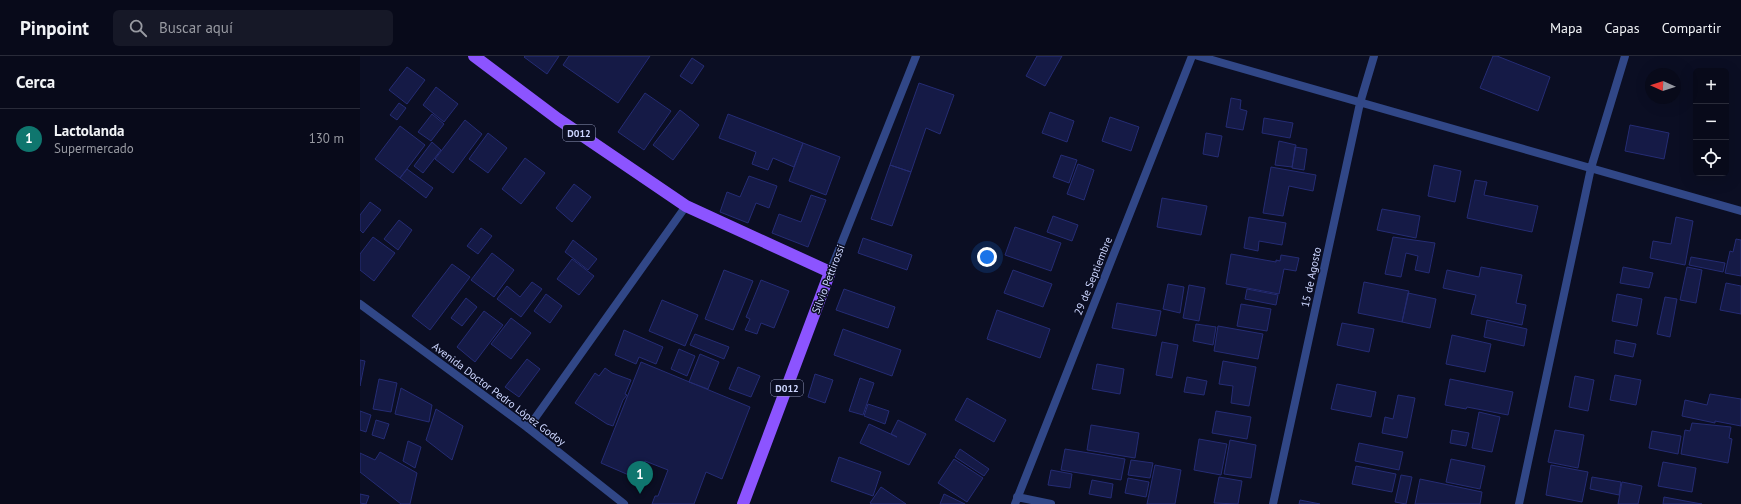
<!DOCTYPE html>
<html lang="es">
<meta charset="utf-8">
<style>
:root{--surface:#080a1a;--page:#161827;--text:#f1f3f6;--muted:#989aa2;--line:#292b39;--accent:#0f766e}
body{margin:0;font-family:"PT Sans",sans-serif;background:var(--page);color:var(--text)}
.controls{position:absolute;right:12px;top:12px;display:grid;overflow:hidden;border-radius:6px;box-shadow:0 4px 16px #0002}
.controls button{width:36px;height:36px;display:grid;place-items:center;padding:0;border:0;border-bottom:1px solid var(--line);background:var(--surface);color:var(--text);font:20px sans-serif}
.compass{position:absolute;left:1285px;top:12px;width:36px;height:36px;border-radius:50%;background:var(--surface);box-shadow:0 4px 16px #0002;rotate:273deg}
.you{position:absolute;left:627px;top:201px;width:14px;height:14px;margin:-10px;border:3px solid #fff;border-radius:50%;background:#1a73e8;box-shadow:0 0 0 6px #1a73e833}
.badge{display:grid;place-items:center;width:26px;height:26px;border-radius:50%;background:var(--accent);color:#fff;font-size:13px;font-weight:700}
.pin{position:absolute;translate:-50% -33px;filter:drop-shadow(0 1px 2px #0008)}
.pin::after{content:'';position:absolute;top:21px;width:14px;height:12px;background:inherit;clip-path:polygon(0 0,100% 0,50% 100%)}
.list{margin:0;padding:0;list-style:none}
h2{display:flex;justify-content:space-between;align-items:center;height:52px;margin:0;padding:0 16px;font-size:17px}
h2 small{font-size:13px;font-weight:400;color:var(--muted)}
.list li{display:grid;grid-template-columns:26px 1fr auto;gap:12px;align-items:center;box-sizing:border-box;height:60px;padding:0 16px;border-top:1px solid var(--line)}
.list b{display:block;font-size:15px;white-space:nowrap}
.list p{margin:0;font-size:13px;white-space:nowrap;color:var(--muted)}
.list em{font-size:13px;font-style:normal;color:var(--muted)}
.icon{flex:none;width:22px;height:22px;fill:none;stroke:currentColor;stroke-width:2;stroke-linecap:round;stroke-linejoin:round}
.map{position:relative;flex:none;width:1381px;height:448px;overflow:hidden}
header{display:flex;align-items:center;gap:24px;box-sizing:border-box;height:56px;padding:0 20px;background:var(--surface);border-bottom:1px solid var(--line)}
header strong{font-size:19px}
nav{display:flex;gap:22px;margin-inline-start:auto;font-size:14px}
.search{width:280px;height:36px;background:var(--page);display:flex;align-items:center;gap:10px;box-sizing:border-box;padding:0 14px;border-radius:6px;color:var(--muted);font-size:15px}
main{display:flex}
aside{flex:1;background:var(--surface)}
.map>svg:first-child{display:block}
.building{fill:#151a46;stroke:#252c74}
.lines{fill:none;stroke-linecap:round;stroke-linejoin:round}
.minor{stroke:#314787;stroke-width:8}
.tertiary{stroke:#314787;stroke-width:8}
.primary{stroke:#8c54ff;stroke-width:12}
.labels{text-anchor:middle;stroke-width:3;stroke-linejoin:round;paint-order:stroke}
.shield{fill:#0b0e23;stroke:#939abd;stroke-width:1}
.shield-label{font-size:10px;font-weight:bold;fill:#cdd6ff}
.street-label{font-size:11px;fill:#cdd6ff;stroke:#0b0e23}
</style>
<header>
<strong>Pinpoint</strong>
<div class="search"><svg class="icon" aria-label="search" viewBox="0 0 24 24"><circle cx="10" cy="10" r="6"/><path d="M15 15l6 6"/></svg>Buscar aquí</div>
<nav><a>Mapa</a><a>Capas</a><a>Compartir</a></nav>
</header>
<main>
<aside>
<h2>Cerca<small></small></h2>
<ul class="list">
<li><span class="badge">1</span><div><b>Lactolanda</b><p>Supermercado</p></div><em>130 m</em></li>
</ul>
</aside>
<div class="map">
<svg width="1381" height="448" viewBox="0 0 1381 448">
<rect width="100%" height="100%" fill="#0b0e23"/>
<path class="building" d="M 165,0 L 199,0 L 187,18 L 164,1 Z
M 209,0 L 290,0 L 258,47 L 203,9 Z
M 677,0 L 702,0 L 685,30 L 666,20 Z
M 1133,0 L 1137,0 L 1190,21 L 1178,55 L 1120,32 Z
M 332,2 L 344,10 L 332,28 L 320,20 Z
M 47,11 L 65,24 L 47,48 L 29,34 Z
M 559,27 L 594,39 L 580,78 L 566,72 L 551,116 L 530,109 Z
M 76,31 L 98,48 L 84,66 L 63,49 Z
M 285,37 L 311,55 L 284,94 L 258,76 Z
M 871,42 L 881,44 L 880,53 L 887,55 L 883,74 L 866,71 Z
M 39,47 L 46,52 L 37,64 L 30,59 Z
M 320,54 L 339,69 L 313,104 L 293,89 Z
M 690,56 L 714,65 L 707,86 L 682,77 Z
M 72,58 L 84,68 L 71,85 L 58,76 Z
M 368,58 L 443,87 L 434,111 L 413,102 L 408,114 L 392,108 L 396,96 L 359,82 Z
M 750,61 L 779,71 L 771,95 L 742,85 Z
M 904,62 L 933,67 L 930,82 L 902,77 Z
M 105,64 L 122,78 L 93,117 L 75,103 Z
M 1270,69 L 1309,77 L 1304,103 L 1265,95 Z
M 40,70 L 65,89 L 40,122 L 15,103 Z
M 128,77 L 147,92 L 128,117 L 109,103 Z
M 846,77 L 862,80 L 858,101 L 843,98 Z
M 919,85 L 936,89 L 932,111 L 915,109 Z
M 72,86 L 81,94 L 63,117 L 54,110 Z
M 443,87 L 480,101 L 466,139 L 429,125 Z
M 935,91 L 947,93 L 944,114 L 932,112 Z
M 701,99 L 717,104 L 709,127 L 693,121 Z
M 165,102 L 185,117 L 161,148 L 142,133 Z
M 718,108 L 734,114 L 724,144 L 707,138 Z
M 530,109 L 551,116 L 532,170 L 511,163 Z
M 1074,109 L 1101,115 L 1095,146 L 1068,140 Z
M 911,111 L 956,119 L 953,135 L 929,130 L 923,160 L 903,157 Z
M 47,113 L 73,132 L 66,142 L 40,122 Z
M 389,120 L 417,130 L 409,152 L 396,147 L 388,167 L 360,156 L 367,136 L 380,141 Z
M 1115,124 L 1127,126 L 1124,139 L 1178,150 L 1172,176 L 1107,162 Z
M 214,128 L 231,141 L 212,166 L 196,152 Z
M 451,139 L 466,144 L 448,191 L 412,177 L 419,158 L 441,166 Z
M 802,142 L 847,150 L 841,179 L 797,171 Z
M 10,146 L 21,154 L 3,177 L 0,174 L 0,159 Z
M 1022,153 L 1060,160 L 1056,182 L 1017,174 Z
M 693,160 L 718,169 L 712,185 L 687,176 Z
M 889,161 L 926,167 L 922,189 L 899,185 L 898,195 L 884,192 Z
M 1316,161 L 1333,165 L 1325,209 L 1290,202 L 1293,185 L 1311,188 Z
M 39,164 L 52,174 L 38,194 L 24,183 Z
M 655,171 L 701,187 L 691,215 L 645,199 Z
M 121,172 L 132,180 L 118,198 L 107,190 Z
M 13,181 L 35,197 L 14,225 L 0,214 L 0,198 Z
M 1033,181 L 1075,187 L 1069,217 L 1055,214 L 1058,200 L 1046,197 L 1041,221 L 1025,218 Z
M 503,182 L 552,199 L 547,214 L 498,197 Z
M 1376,183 L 1381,184 L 1381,220 L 1365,217 L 1370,195 L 1373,196 Z
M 213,184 L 237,203 L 228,214 L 205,196 Z
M 132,197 L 154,214 L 134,241 L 111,224 Z
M 871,198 L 916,206 L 916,204 L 920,205 L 921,199 L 939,202 L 936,215 L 924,213 L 919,238 L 866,228 Z
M 1331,201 L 1365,207 L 1363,216 L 1329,209 Z
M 212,203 L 234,220 L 219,239 L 197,223 Z
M 92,208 L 110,221 L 70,274 L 52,260 Z
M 1121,211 L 1162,219 L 1156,247 L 1166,249 L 1162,269 L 1111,258 L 1116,239 L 1083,232 L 1087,214 L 1119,221 Z
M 1263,211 L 1293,217 L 1289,232 L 1260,227 Z
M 1327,211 L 1342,214 L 1336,247 L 1320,244 Z
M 364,214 L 393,225 L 373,274 L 345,263 Z
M 653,214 L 692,228 L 683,251 L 644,237 Z
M 401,224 L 429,235 L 414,272 L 401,267 L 397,278 L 385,274 L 390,263 L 386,261 Z
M 172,226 L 182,233 L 161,261 L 137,243 L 147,230 L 160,241 Z
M 1004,226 L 1049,235 L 1042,266 L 998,257 Z
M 1366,227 L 1381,230 L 1381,258 L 1360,254 Z
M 808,228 L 824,231 L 820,257 L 803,253 Z
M 829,229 L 845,232 L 839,265 L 823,262 Z
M 484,233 L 535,251 L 528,272 L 476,254 Z
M 887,233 L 918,239 L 916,249 L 885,243 Z
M 1048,237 L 1076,243 L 1070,272 L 1042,266 Z
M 186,238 L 202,250 L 190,267 L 174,255 Z
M 1257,238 L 1282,243 L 1277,270 L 1252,265 Z
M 1305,241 L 1317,243 L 1310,281 L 1297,278 Z
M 106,242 L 117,251 L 102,270 L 91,262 Z
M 302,244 L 338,259 L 325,290 L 289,275 Z
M 757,247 L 801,255 L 796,280 L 752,272 Z
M 881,248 L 911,253 L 907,275 L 877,270 Z
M 637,254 L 690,273 L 680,302 L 627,283 Z
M 124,255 L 143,269 L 115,306 L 97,291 Z
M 151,262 L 171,277 L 151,303 L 131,288 Z
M 1127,264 L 1167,273 L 1164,290 L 1124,281 Z
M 982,267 L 1014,273 L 1009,296 L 977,289 Z
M 836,268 L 856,271 L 853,289 L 833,285 Z
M 858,270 L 903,278 L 898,303 L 854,295 Z
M 483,273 L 541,294 L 532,320 L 474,299 Z
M 264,274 L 303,291 L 296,308 L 279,301 L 276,308 L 255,299 Z
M 335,278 L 369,291 L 364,303 L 330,289 Z
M 1092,279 L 1131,288 L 1125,316 L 1086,308 Z
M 1256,284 L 1276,288 L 1273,301 L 1254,297 Z
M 802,286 L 818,289 L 812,322 L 796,319 Z
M 319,293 L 335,300 L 327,320 L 311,313 Z
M 340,298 L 359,306 L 348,333 L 329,326 Z
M 167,303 L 180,313 L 159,341 L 145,331 Z
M 0,304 L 5,305 L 0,330 Z
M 863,305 L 896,311 L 889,350 L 871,347 L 873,330 L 859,328 Z
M 281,306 L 390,351 L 362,423 L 346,416 L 334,448 L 292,448 L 295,440 L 298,440 L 308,414 L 285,405 L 278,423 L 241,407 Z
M 737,308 L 764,313 L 760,338 L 732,333 Z
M 378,311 L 400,320 L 391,341 L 369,333 Z
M 245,312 L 252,317 L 271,324 L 265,338 L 267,339 L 263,344 L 253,370 L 247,368 L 215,347 L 235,317 L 239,320 Z
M 455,318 L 473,324 L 465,347 L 448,341 Z
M 1255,319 L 1281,324 L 1276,349 L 1250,344 Z
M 1215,320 L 1234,324 L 1228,355 L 1209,351 Z
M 827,321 L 847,325 L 844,339 L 824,336 Z
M 500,322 L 514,327 L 503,359 L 489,355 Z
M 19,323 L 37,327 L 31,356 L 13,353 Z
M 1090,323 L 1153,336 L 1148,359 L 1107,351 L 1106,353 L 1085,349 Z
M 977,328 L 1016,336 L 1011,361 L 971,353 Z
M 41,332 L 72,349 L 69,366 L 35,358 Z
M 1350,338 L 1381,343 L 1381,370 L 1355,365 L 1355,367 L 1322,360 L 1325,344 L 1347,349 Z
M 1038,339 L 1055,342 L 1047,382 L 1022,377 L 1025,361 L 1033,363 Z
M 607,342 L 646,364 L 634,386 L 595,364 Z
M 508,348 L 529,355 L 525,368 L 504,360 Z
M 76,353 L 103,370 L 92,404 L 66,384 Z
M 0,355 L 11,359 L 6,376 L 0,374 Z
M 856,355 L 891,361 L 887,383 L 852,377 Z
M 1119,356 L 1140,361 L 1132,396 L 1112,392 Z
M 16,364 L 29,368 L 24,383 L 12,379 Z
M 538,364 L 566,378 L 549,409 L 500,387 L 509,368 L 537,381 L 531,378 Z
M 1332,367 L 1371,371 L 1369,382 L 1372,383 L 1368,407 L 1321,398 L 1325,374 L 1330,375 Z
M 731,369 L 779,377 L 775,402 L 727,394 Z
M 1092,374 L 1109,377 L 1106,390 L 1090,387 Z
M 1195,374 L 1224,379 L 1218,412 L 1188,406 Z
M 1292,375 L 1321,380 L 1318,398 L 1289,392 Z
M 839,383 L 867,388 L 861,419 L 834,414 Z
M 870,384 L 896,389 L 891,422 L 864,418 Z
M 48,385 L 61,391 L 55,412 L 43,405 Z
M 999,387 L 1043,396 L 1039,414 L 995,405 Z
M 600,393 L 629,413 L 624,420 L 595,401 Z
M 705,393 L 765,403 L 761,424 L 701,414 Z
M 20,396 L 57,417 L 50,448 L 41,448 L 0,416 L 0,397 L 15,404 Z
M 479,401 L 521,416 L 513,440 L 471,425 Z
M 594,403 L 623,422 L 607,446 L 578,427 Z
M 1091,403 L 1125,410 L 1120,433 L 1086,426 Z
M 771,404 L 793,407 L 790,422 L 768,419 Z
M 1303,406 L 1336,412 L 1332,436 L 1298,430 Z
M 795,409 L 821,414 L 815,448 L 787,448 Z
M 1191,409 L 1228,416 L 1222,446 L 1186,439 Z
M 996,410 L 1036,418 L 1032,436 L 992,428 Z
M 691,414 L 712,418 L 710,432 L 688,429 Z
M 1041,419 L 1052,421 L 1046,448 L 1035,446 Z
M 859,421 L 882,425 L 878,448 L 854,447 Z
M 1232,421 L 1261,426 L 1259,439 L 1230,433 Z
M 768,422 L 789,426 L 786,441 L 765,437 Z
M 1060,423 L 1122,436 L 1120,448 L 1055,448 Z
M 732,424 L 753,428 L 751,442 L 729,438 Z
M 1262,426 L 1282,430 L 1278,448 L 1258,448 Z
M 521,431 L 546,448 L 512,448 L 510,447 Z
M 0,438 L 9,440 L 6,448 L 0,447 Z
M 584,438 L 605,448 L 580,448 Z
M 1304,441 L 1336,447 L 1342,448 L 1303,448 Z
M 940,444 L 960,448 L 939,448 Z"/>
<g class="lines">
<path class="minor" d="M 838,0 L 1381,155
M 470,216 L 556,0
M 168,372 L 326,150
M 657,441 L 691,448
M 655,448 L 832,0
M 913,448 L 1000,47 L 1014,0
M 1159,448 L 1231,112 L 1265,0"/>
<path class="tertiary" d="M 0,248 L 168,372 L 264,448"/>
<path class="primary" d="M 114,0 L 198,63 L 326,150 L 470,216 L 383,448"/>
</g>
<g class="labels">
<g class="shield">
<rect x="203" y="69" width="32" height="16" rx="3"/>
<rect x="411" y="324" width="32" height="16" rx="3"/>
</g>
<g class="shield-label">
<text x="219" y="81">D012</text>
<text x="427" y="336">D012</text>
</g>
<g class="street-label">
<text transform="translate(733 220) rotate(-68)" y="4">29 de Septiembre</text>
<text transform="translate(951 221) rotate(-78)" y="4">15 de Agosto</text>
<text transform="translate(468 223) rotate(-69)" y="4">Silvio Pettirossi</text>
<text transform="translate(139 338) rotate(37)" y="4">Avenida Doctor Pedro López Godoy</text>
</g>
</g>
</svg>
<div class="controls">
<button>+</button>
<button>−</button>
<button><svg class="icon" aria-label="locate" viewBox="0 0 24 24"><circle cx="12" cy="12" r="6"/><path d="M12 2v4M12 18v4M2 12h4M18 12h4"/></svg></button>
</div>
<svg class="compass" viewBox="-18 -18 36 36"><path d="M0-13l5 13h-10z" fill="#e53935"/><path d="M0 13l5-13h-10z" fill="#989aa2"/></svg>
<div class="you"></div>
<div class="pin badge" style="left:280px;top:438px">1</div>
</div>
</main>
